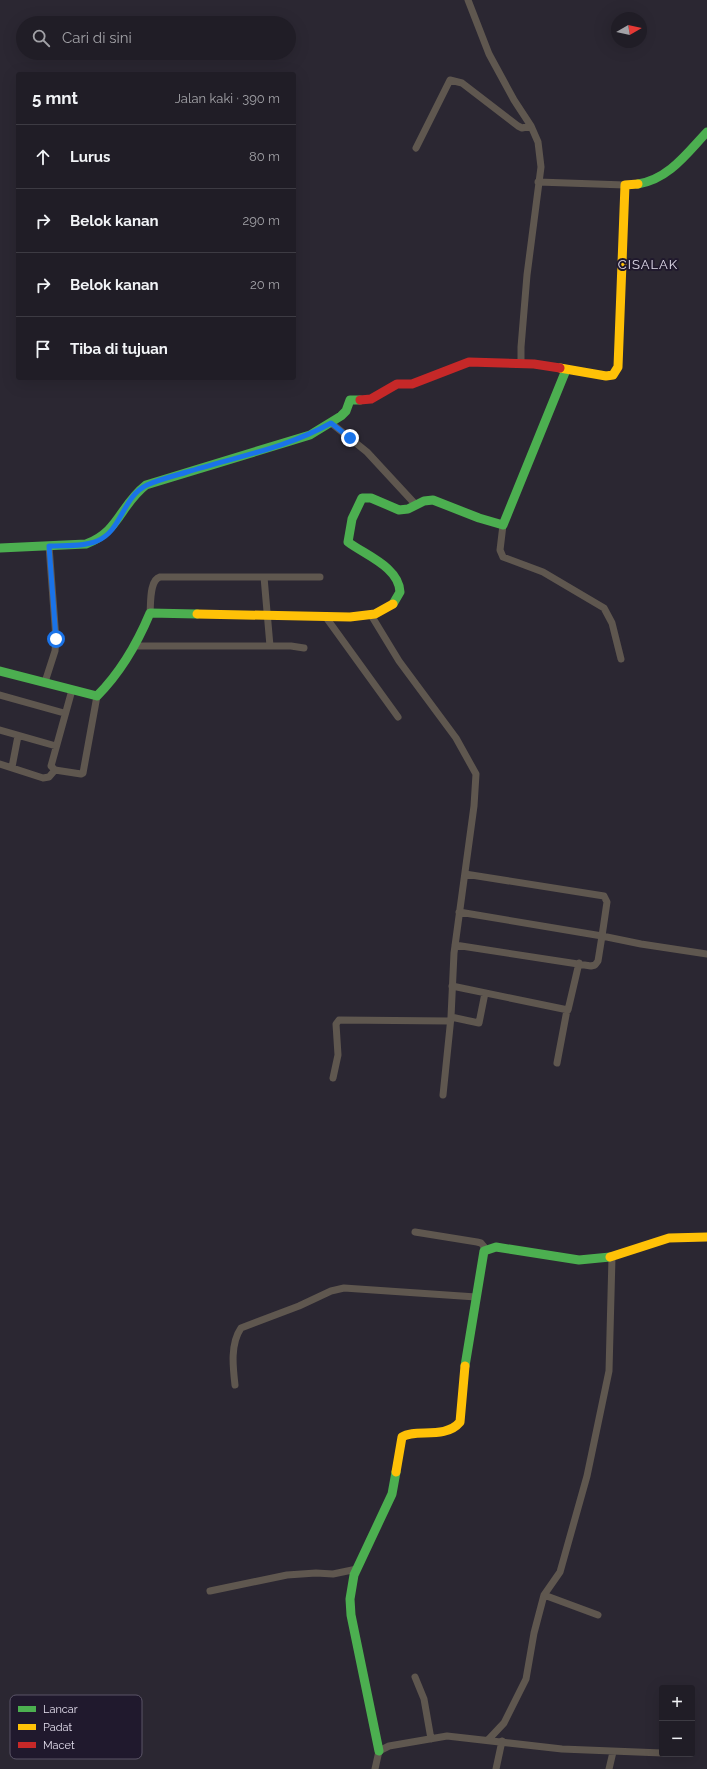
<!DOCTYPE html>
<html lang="id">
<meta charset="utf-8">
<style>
:root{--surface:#201d26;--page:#28262e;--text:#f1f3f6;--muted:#a2a2a7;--line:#3d3b43}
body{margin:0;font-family:Raleway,sans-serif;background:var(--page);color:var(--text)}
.controls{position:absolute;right:12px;bottom:12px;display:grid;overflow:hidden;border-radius:4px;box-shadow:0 4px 16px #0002}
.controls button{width:36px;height:36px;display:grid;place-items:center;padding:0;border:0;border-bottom:1px solid var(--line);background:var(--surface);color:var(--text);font:20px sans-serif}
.compass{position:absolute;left:611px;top:12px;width:36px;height:36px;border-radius:50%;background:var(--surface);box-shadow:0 4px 16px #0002;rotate:81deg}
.stop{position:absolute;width:12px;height:12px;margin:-9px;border:3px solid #1a73e8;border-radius:50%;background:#fff}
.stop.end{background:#1a73e8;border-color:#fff;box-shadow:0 1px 4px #0008}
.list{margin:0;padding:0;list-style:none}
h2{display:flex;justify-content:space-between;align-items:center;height:52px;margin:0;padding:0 16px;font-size:17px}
h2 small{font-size:13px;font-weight:400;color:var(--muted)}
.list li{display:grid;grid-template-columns:26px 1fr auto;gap:12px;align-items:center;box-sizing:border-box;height:64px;padding:0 16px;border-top:1px solid var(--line)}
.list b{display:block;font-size:15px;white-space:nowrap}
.list em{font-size:13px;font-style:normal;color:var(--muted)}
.icon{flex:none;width:22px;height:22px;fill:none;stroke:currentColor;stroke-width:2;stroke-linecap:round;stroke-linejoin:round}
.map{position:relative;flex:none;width:707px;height:1769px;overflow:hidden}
.search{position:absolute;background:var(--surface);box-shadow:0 4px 16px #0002;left:16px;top:16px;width:280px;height:44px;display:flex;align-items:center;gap:10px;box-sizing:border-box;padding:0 14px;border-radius:22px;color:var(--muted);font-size:15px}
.panel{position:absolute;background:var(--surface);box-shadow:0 4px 16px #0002;left:16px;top:72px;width:280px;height:308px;border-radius:4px}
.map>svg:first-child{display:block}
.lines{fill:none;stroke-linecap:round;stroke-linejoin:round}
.street{stroke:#5f574f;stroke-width:7}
.fast{stroke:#4caf50;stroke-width:9}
.slow{stroke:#ffc107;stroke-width:9}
.jam{stroke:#c62828;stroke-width:9}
.route{stroke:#1a73e8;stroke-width:5}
.labels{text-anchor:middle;stroke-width:4;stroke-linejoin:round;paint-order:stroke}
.quarter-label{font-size:13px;letter-spacing:1px;fill:#e3deed;stroke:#20192d}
.key{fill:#20192d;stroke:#5a5467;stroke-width:1}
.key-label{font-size:11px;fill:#e3deed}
</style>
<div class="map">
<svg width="707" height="1769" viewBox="0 0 707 1769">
<rect width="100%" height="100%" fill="#2b2732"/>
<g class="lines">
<path class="street" d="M 468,0 L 489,54 L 514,100 L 531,126 L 538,142 L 541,167 L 527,275 L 521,347 L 521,363
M 416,148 L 450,80 L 462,83 L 518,126 L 522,128 L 531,126
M 538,182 L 625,185
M 331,423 L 367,452 L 416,505
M 503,525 L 500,550 L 503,557 L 543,572 L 604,608 L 612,623 L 621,659
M 264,577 L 270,646
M 150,613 C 151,604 149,580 160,577 L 320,577
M 371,615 L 399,661 L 456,738 L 476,774 L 474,806 L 454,953 L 451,1017 L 443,1095
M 325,616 L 398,717
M 134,646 L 291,646 L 304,648
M 45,682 L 55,651 L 56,639 L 49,546
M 72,690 L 51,766 L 55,770 L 81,774 L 83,773 L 97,696
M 0,695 L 64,713
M 0,730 L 56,746
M 0,764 L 43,778 L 49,777 L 55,770
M 12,767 L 18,736
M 465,874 L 604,896 L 607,902 L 602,936 L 641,944 L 707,954
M 455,945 L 591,966 L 595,965 L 598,961 L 602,936 L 459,912
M 452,986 L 568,1010 L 579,963
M 451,1017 L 479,1023 L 485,993
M 557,1063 L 567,1010
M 333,1078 L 338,1055 L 336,1024 L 339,1020 L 450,1021
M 415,1232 L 477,1242 L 481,1243 L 486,1249
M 235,1385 C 233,1368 230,1344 241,1328 L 299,1306 L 331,1291 L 344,1288 L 476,1297
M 210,1591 L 287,1575 L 316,1573 L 333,1574 L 357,1569
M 544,1595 L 598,1615
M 415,1677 L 424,1699 L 431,1739
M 488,1740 L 504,1723 L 526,1679 L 534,1633 L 544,1595 L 560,1572 L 587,1476 L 609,1371 L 612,1257
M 375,1769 L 379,1751 L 389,1746 L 447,1736 L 562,1749 L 662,1753
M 496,1769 L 502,1741
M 609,1769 L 613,1752"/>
<path class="fast" d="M 638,184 C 669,179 687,153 707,132
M 0,548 L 86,544 C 119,532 120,505 146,485 L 310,435 L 341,416 L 346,411 L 350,400 L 360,400
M 393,604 L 400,592 C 399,567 365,555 348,542 L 352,519 L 362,498 L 371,498 L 399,510 L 408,509 L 424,501 L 433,500 L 479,518 L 503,525 L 566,370
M 0,671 L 97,696 C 121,672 137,644 150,613 L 197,614
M 465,1366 L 484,1251 L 496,1247 L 579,1260 L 610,1257
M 379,1751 L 351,1615 L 350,1599 L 354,1575 L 392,1494 L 396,1472"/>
<path class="slow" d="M 560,368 L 606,376 L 613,375 L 618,367 L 625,185 L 638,184
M 197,614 L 350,617 L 375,614 L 393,604
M 610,1257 L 669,1238 L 707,1237
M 396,1472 L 402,1437 C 415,1428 445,1440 460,1422 L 465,1366"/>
<path class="jam" d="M 360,400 L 371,399 L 397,384 L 412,384 L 469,362 L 534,364 L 560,368"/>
</g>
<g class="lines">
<path class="route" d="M 56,639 L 49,546 C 64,545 83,547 97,541 C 122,531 122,497 147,485 C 160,479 174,476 187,472 C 235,457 287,448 331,423 L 350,438"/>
</g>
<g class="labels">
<g class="quarter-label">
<text x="648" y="269">CISALAK</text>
</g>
</g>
<rect x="10" y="1695" width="132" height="64" rx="6" class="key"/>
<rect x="18" y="1706" width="18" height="6" fill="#4caf50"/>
<rect x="18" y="1724" width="18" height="6" fill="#ffc107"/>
<rect x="18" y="1742" width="18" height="6" fill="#c62828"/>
<g class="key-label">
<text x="43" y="1713">Lancar</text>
<text x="43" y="1731">Padat</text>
<text x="43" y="1749">Macet</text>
</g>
</svg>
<div class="controls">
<button>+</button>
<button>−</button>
</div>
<svg class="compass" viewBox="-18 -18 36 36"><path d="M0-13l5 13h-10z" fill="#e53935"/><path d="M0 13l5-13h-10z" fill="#a2a2a7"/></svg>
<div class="stop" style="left:56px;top:639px"></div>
<div class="stop end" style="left:350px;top:438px"></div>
<div class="search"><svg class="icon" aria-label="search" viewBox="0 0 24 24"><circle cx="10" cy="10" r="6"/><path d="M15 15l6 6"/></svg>Cari di sini</div>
<section class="panel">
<h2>5 mnt<small>Jalan kaki · 390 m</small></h2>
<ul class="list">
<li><svg class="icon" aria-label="ahead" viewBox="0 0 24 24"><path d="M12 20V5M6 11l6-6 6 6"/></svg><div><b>Lurus</b></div><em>80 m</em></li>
<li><svg class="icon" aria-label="right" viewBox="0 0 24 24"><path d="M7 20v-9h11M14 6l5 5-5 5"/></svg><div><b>Belok kanan</b></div><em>290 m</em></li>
<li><svg class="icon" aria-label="right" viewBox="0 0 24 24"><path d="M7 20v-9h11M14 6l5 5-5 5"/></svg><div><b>Belok kanan</b></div><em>20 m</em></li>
<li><svg class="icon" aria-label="arrive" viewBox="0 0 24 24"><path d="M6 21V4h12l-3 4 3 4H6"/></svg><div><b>Tiba di tujuan</b></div></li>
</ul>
</section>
</div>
